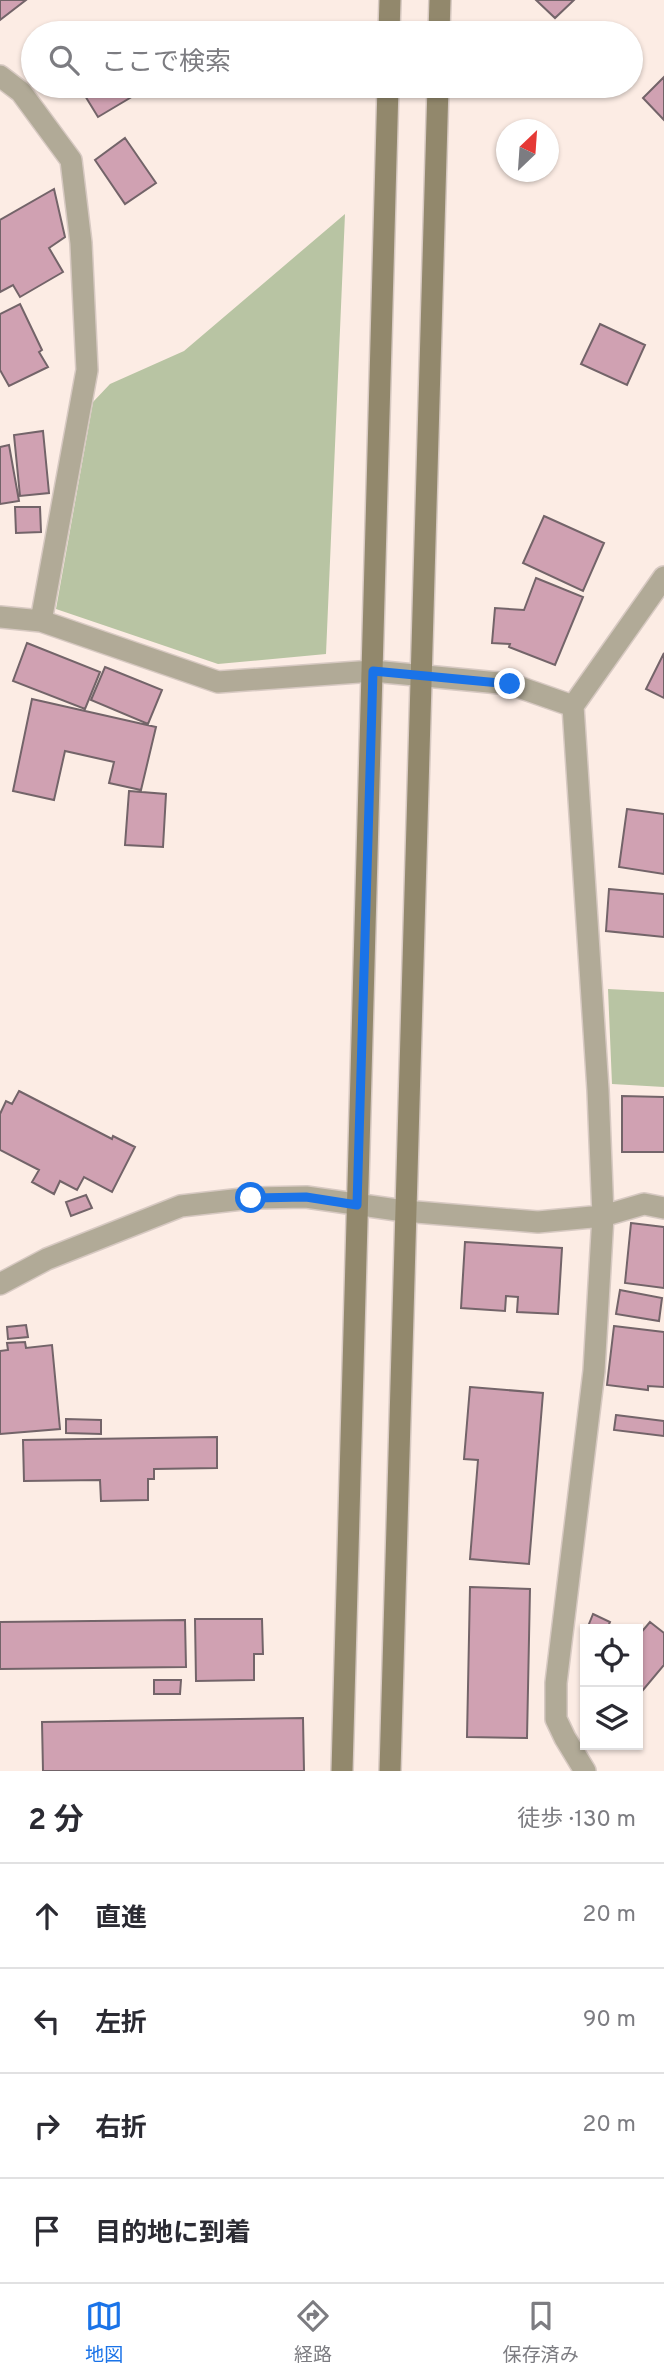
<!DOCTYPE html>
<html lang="ja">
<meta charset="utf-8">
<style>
:root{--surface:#fff;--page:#f2f2f3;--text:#2b2b33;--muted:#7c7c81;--line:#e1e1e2;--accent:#1a73e8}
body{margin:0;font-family:Overpass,"Noto Sans JP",sans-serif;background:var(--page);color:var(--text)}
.controls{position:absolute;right:21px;bottom:21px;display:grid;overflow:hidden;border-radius:0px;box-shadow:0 2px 5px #0004}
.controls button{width:63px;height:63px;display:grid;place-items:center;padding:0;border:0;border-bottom:2px solid var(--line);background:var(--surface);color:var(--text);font:35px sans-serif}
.compass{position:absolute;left:496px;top:119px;width:63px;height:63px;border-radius:50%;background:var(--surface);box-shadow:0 2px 5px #0004;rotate:25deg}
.stop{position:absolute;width:21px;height:21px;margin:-16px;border:5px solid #1a73e8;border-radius:50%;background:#fff}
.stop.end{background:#1a73e8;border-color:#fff;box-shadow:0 2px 7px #0008}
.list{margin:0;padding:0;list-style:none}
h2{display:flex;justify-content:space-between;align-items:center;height:91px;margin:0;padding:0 28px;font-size:30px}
h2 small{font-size:23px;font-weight:400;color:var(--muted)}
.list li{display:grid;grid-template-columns:46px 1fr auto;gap:21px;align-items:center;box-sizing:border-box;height:105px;padding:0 28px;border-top:2px solid var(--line)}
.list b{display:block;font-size:26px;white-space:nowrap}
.list em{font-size:23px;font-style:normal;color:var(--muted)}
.icon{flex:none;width:38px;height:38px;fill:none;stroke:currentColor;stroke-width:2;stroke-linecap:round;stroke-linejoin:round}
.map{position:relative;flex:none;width:664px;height:1771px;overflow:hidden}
.search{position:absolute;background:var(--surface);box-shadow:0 2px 5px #0004;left:21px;right:21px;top:21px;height:77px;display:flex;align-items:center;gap:18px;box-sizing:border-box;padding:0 24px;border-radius:38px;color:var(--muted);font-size:26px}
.sheet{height:511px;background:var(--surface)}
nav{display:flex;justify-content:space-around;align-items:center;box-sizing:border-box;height:98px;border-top:2px solid var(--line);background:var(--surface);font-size:19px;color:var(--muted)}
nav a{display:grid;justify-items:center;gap:4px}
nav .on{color:var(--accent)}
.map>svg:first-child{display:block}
.green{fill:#b8c4a3}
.building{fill:#d0a1b2;stroke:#736469;stroke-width:2}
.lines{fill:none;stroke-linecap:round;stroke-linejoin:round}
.street-casing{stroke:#d7c9c2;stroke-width:24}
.secondary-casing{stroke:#d7c9c2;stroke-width:24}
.street{stroke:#b1aa97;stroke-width:21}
.secondary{stroke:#92886c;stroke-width:21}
.route{stroke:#1a73e8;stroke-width:9}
</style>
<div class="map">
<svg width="664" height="1771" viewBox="0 0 664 1771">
<rect width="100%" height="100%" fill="#fcece4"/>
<path class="green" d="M 345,214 L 326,654 L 218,664 L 56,609 L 93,402 L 110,384 L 184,351 Z
M 608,989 L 664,992 L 664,1087 L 612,1084 Z"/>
<path class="building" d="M 0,0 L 26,0 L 0,20 Z
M 536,0 L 574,0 L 555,18 Z
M 664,77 L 664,120 L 643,98 Z
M 79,86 L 150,86 L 98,117 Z
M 125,138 L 156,183 L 125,204 L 95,160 Z
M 54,189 L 65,237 L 49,248 L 63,272 L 20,297 L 13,285 L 0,292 L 0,220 Z
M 20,304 L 42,350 L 39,352 L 48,367 L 9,386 L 0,370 L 0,314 Z
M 600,324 L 645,345 L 627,385 L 581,364 Z
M 43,431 L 49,493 L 20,496 L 14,435 Z
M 9,445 L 19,501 L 0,504 L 0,447 Z
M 15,507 L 40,507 L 41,532 L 16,533 Z
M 544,516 L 604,543 L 583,591 L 523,563 Z
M 536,578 L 583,597 L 555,665 L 509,647 L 510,644 L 492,643 L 495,608 L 524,610 Z
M 27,643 L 100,672 L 85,709 L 13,681 Z
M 664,653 L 664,698 L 646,689 Z
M 105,667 L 162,690 L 148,724 L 91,700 Z
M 32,699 L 156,727 L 141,790 L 109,783 L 114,762 L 65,751 L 54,800 L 13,791 Z
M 129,791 L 166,794 L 163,847 L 125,845 Z
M 627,809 L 664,814 L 664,874 L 619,867 Z
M 609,889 L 664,894 L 664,937 L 606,931 Z
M 19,1091 L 112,1139 L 113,1136 L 135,1147 L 112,1192 L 84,1177 L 77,1190 L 60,1181 L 54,1194 L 32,1182 L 39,1170 L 0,1150 L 0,1114 L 6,1101 L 12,1104 Z
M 622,1096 L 664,1097 L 664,1152 L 622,1152 Z
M 86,1195 L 92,1208 L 71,1216 L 66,1202 Z
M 631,1223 L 664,1227 L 664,1288 L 625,1283 Z
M 465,1242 L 562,1248 L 558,1314 L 517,1312 L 518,1297 L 506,1296 L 505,1311 L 461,1308 Z
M 620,1290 L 662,1298 L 659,1321 L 616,1314 Z
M 26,1325 L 28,1337 L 8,1339 L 7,1327 Z
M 614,1326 L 664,1332 L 664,1387 L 648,1386 L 648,1390 L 607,1385 Z
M 25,1342 L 26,1348 L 52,1345 L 60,1429 L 0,1434 L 0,1351 L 8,1350 L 7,1343 Z
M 470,1387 L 543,1393 L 529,1564 L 470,1559 L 478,1460 L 464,1459 Z
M 616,1415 L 664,1421 L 664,1436 L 614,1430 Z
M 66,1419 L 101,1420 L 101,1434 L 66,1433 Z
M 217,1437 L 217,1468 L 154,1469 L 154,1479 L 148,1479 L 148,1500 L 101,1501 L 100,1480 L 24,1481 L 23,1440 Z
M 470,1587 L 530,1589 L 527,1738 L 467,1737 Z
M 593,1614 L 610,1622 L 607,1629 L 587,1629 Z
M 195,1619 L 262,1619 L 263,1654 L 254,1654 L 254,1680 L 196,1681 Z
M 185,1620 L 186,1667 L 0,1669 L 0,1622 Z
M 650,1622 L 664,1633 L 664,1665 L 638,1696 L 638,1636 Z
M 154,1680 L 181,1680 L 180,1694 L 154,1694 Z
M 303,1718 L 304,1771 L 43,1771 L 42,1722 Z"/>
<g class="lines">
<defs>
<path id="street" d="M 0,76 L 21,92 L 71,160 L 81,243 L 87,370 L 41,621
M 0,617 L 41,621 L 218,682 L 373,671 L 510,684 L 573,706
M 0,1284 L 47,1259 L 181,1206 L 251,1198 L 306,1197 L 404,1211 L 538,1222 L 603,1216 L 644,1204 L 664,1208
M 585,1771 L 565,1738 L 556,1719 L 556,1683 L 594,1371 L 603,1216 L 598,1090 L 573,706 L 664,577"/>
<path id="secondary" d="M 389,33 L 390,0
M 439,33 L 440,0
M 342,1771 L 388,86
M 390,1771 L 438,86"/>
</defs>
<use href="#street" class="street-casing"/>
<use href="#secondary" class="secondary-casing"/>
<use href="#street" class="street"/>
<use href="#secondary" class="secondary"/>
</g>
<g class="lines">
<path class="route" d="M 251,1198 L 306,1197 L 357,1205 L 373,671 L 510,684"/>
</g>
</svg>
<div class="controls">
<button><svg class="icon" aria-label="locate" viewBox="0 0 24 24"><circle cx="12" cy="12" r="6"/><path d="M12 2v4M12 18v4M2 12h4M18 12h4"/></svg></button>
<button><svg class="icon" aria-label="layers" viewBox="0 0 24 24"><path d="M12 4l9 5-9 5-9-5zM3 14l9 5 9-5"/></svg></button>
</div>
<svg class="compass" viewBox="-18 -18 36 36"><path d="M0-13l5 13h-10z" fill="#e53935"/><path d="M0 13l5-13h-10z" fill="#7c7c81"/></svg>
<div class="stop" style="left:251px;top:1198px"></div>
<div class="stop end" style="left:510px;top:684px"></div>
<div class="search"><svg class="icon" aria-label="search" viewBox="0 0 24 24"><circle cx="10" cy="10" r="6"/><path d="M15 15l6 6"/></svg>ここで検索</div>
</div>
<section class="sheet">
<h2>2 分<small>徒歩 · 130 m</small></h2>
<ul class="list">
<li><svg class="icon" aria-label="ahead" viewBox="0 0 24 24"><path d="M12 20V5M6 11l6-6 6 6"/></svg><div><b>直進</b></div><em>20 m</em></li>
<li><svg class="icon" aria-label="left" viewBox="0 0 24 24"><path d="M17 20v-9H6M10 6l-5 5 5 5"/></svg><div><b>左折</b></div><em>90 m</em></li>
<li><svg class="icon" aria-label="right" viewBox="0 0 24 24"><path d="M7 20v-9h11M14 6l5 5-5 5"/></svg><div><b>右折</b></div><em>20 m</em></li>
<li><svg class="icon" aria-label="arrive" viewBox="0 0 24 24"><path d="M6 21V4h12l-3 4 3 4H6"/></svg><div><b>目的地に到着</b></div></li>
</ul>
</section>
<nav>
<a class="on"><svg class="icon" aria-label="map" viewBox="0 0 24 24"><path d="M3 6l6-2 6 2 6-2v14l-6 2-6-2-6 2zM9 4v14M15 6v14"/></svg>地図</a>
<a><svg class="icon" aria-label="directions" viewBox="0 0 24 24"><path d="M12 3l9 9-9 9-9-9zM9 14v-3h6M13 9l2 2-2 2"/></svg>経路</a>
<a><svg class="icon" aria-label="saved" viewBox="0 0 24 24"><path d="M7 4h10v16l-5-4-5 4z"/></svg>保存済み</a>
</nav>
